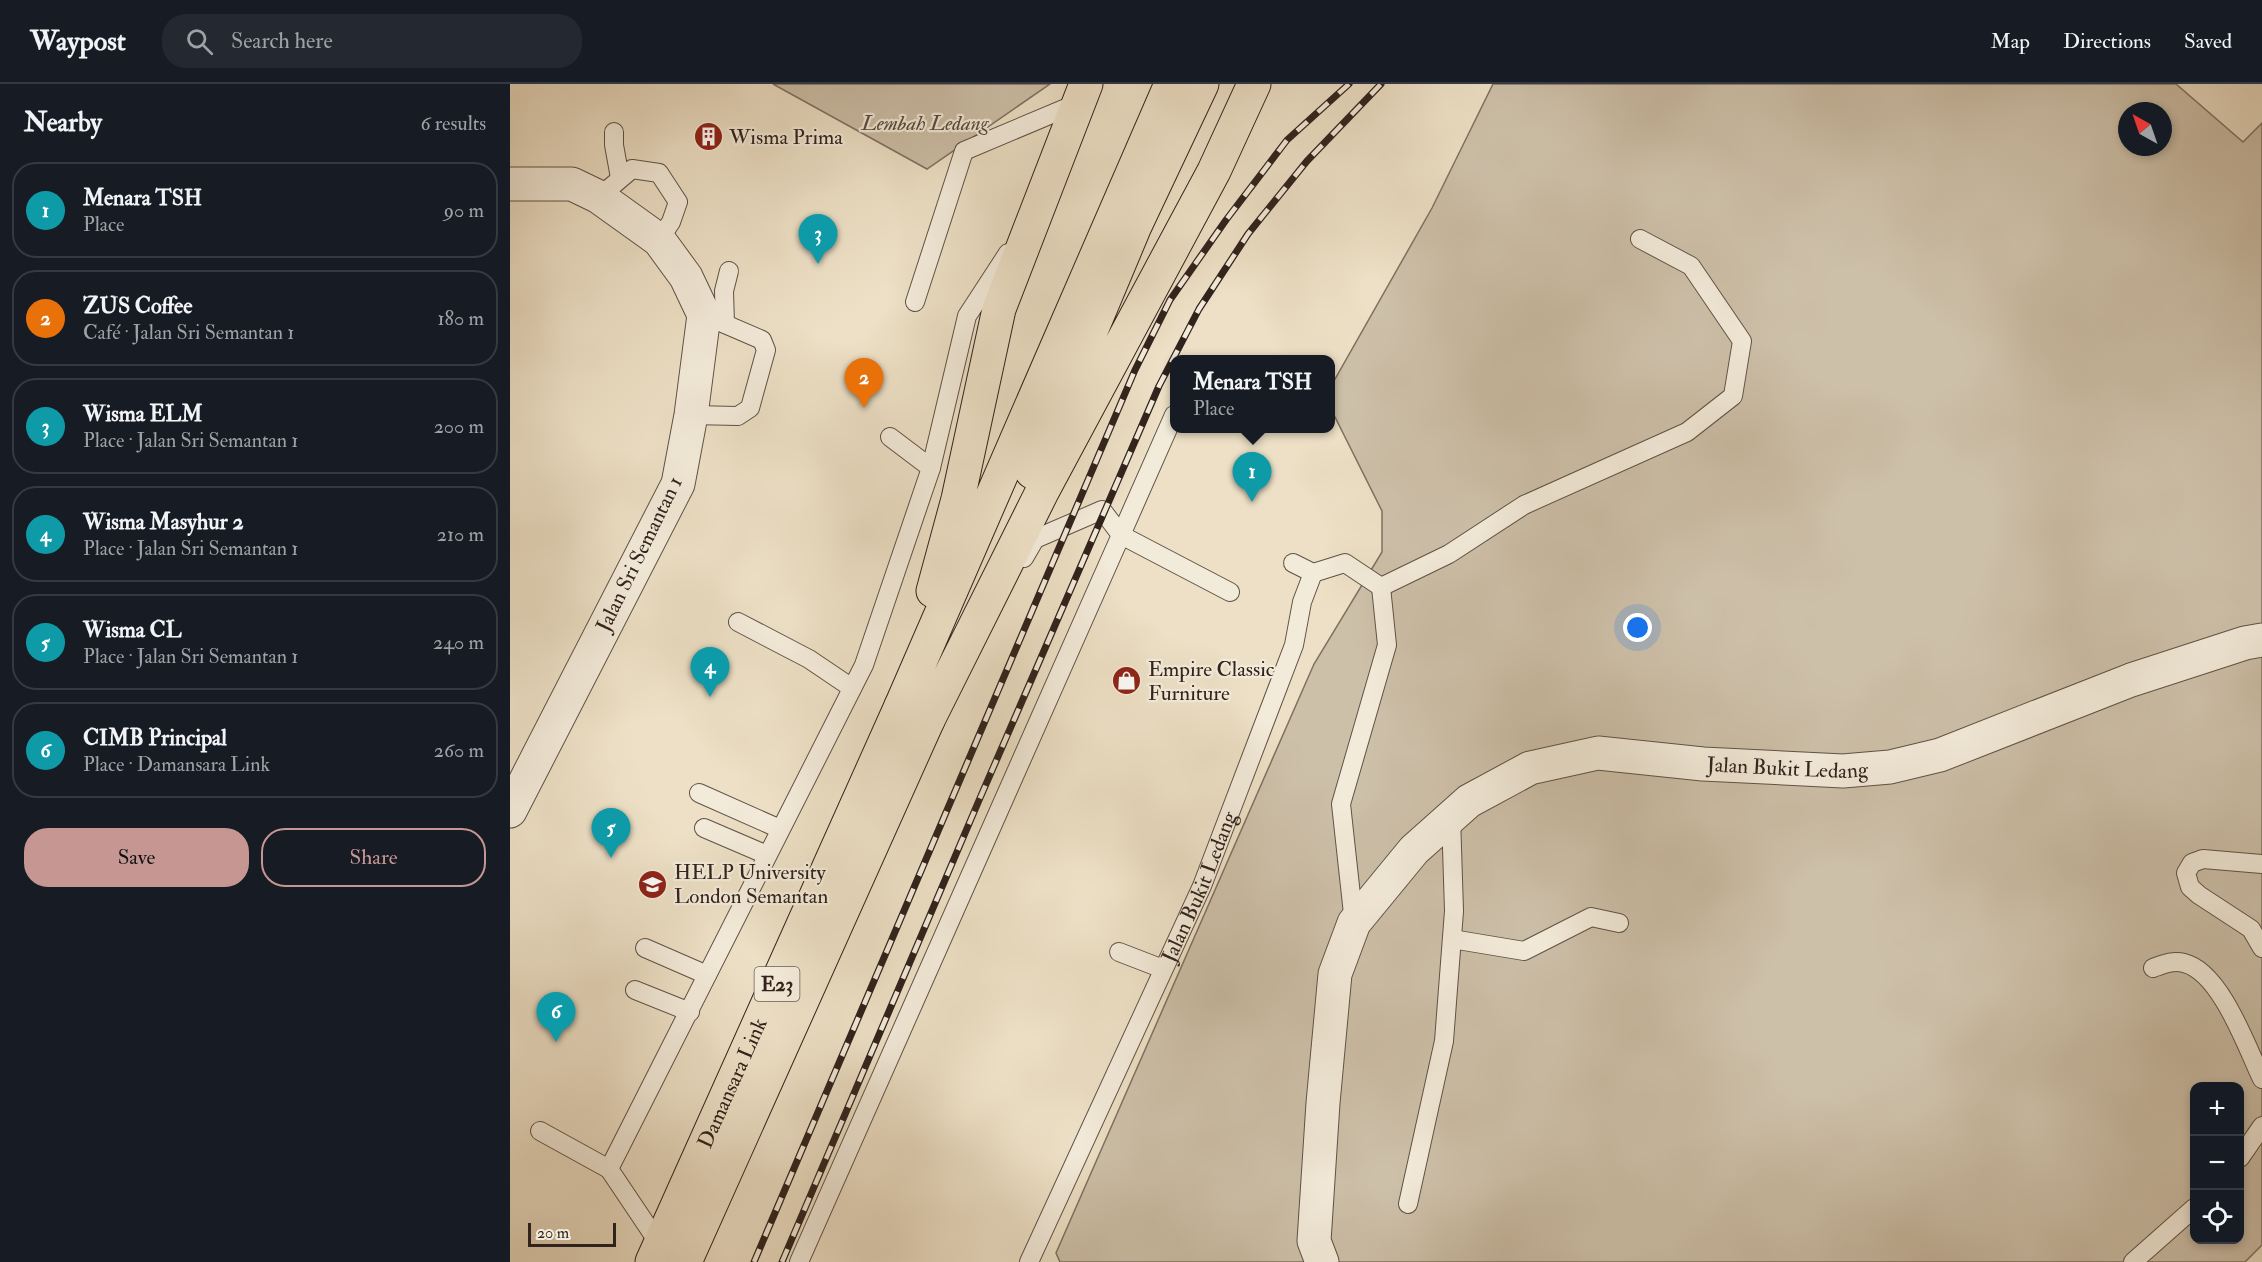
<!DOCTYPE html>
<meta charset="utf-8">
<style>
:root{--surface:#171b24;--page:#242831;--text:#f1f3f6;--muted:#9ea1a6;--line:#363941;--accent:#c59692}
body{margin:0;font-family:"IM FELL Double Pica",serif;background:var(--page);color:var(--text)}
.controls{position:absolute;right:18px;bottom:18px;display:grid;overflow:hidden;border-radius:12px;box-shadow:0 3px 9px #0003}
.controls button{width:54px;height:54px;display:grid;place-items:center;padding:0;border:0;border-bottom:2px solid var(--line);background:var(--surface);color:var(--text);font:30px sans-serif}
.compass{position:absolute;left:1608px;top:18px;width:54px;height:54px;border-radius:50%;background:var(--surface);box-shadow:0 3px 9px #0003;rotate:320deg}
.scale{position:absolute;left:18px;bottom:15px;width:88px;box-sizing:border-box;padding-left:6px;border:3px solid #30221c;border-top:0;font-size:16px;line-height:21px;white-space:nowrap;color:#30221c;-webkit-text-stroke:4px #f3ebda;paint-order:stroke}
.you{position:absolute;left:1128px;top:544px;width:21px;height:21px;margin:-15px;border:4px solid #fff;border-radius:50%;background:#1a73e8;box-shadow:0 0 0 9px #1a73e833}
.badge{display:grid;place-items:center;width:39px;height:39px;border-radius:50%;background:var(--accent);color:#fff;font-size:20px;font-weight:700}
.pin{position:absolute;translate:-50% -50px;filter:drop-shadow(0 2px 3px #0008)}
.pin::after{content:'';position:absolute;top:32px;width:21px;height:18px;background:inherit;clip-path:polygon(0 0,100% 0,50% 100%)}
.popup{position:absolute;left:660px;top:271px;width:165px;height:78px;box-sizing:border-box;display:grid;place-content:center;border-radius:12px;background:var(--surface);filter:drop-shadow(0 2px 4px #0005);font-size:20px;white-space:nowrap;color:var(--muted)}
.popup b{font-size:22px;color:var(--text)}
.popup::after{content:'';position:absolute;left:50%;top:100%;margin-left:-12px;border:12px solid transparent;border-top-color:var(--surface)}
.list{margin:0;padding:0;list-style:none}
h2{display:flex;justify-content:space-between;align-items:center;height:78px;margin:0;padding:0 24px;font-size:26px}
h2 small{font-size:20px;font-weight:400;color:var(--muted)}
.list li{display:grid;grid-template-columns:39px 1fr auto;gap:18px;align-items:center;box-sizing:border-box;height:96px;margin:0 12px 12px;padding:0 12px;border:2px solid var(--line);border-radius:24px}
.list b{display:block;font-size:22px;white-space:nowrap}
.list p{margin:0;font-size:20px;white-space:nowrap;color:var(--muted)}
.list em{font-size:20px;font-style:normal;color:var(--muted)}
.actions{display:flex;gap:12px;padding:18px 24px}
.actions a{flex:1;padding:14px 0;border:2px solid var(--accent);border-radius:24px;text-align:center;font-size:21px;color:var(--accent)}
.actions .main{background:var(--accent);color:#111}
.icon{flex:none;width:33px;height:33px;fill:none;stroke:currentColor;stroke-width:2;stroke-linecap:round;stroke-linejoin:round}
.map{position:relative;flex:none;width:1752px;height:1178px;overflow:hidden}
header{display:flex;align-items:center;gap:36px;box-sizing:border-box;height:84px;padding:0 30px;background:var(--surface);border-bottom:2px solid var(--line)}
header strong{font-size:28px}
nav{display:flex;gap:33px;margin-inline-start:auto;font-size:21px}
.search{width:420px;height:54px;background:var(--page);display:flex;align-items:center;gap:15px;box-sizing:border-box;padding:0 21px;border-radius:24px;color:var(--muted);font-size:22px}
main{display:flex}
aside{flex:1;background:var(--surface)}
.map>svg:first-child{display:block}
.green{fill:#cdc0a9;stroke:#7e7162;stroke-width:1.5;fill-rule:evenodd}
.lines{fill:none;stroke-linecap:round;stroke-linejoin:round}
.service-casing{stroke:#5f5246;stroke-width:20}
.minor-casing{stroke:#5f5246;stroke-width:35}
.primary-casing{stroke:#30221c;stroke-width:35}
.motorway-casing{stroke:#30221c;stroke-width:35}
.service{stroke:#f3ebda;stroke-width:18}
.minor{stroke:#f3ebda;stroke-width:33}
.primary{stroke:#ede0c6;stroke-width:33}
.motorway{stroke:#ede0c6;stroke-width:33}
.rail-casing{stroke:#30221c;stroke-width:7}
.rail{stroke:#f3ebda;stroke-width:4.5;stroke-dasharray:14;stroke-linecap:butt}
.labels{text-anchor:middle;stroke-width:4.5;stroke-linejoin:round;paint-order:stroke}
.shield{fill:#f3ebda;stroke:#6a5e55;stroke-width:1.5}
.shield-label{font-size:20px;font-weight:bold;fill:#30221c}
.park-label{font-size:21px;font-style:italic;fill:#574a3f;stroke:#f3ebda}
.poi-label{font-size:21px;fill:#30221c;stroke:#f3ebda;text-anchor:start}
.street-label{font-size:21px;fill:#30221c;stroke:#f3ebda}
</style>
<header>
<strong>Waypost</strong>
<div class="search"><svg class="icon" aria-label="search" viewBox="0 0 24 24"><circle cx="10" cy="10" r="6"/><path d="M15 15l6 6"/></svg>Search here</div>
<nav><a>Map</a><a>Directions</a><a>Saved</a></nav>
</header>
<main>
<aside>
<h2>Nearby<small>6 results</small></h2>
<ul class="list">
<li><span class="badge" style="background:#0f9aa8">1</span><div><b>Menara TSH</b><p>Place</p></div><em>90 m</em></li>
<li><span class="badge" style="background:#e8710a">2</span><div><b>ZUS Coffee</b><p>Café · Jalan Sri Semantan 1</p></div><em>180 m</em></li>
<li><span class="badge" style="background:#0f9aa8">3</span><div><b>Wisma ELM</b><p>Place · Jalan Sri Semantan 1</p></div><em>200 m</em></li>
<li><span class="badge" style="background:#0f9aa8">4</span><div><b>Wisma Masyhur 2</b><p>Place · Jalan Sri Semantan 1</p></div><em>210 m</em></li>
<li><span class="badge" style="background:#0f9aa8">5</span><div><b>Wisma CL</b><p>Place · Jalan Sri Semantan 1</p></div><em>240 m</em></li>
<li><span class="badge" style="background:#0f9aa8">6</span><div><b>CIMB Principal</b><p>Place · Damansara Link</p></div><em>260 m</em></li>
</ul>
<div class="actions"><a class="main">Save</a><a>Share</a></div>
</aside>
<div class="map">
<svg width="1752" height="1178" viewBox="0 0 1752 1178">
<rect width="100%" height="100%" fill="#ede0c6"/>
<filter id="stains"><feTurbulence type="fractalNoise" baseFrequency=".00333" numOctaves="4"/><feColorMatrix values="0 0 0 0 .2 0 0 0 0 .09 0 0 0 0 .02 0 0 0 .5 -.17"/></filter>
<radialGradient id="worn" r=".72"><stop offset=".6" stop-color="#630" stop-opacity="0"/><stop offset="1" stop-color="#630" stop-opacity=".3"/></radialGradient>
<path class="green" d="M 263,0 L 540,0 L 417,85 Z
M 983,0 L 1666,0 L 1733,58 L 1752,39 L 1752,1161 L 1735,1178 L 550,1178 L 546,1169 L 804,580 L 872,468 L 872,427 L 820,323 L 820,304 L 922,124 ZM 1617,27 L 1653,27 L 1653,63 L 1617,63 ZM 1684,1002 L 1730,1002 L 1730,1156 L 1684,1156 Z"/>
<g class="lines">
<defs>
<g id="service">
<path d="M 104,48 L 104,61 L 110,94"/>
<path d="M 89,113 L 122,85 L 149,89 L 168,118 L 161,138 L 149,156"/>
<path d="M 405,218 L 454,67 L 568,19"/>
<path d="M 215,240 L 214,207 L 219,187"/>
<path d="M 181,331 L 228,332 L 240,324 L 256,266 L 252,256 L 194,231"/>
<path d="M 664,331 L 611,451 L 720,508"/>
<path d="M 380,353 L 421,384"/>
<path d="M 783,479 L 803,489"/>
<path d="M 228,538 L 299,575 L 342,604"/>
<path d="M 189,709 L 270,745"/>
<path d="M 194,744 L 257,771"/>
<path d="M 1752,780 L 1693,775 L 1682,779 L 1676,789 L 1680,803 L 1689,811 L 1741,845 L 1752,864"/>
<path d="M 844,839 L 831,720 L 877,561 L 871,503"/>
<path d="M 942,855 L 1014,867 L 1081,833 L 1109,839"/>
<path d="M 135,864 L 197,891"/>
<path d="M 609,868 L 653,885"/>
<path d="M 1643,884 C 1654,880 1663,876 1674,879 C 1711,888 1737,964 1752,995"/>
<path d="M 125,906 L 180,928"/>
<path d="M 30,1047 L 99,1085"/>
<path d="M 1730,1074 L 1752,1042"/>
<path d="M 898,1120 L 934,957 L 944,827 L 941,732"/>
<path d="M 150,1161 L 99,1085 L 354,581 L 421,384 L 457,232 L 498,169"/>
<path d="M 289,1178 L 611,451 L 592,426 L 525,455 L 514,474"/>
<path id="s1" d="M 519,1178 L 692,802 L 784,561 L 792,518 L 803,489 L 835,479 L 871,503 L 939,470 L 1014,421 L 1177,348 L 1223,312 L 1232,257 L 1181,182 L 1130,155"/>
<path d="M 1623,1178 L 1684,1124"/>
</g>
<g id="minor">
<path d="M 0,100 L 62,100 L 89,113 L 149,156 L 176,193 L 194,231 L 181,331 L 168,400 L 0,727"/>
<path id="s2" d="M 812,1178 L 804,1157 L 813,1019 L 825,890 L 844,839 L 904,766 L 959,717 L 1020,684 L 1088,669 L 1193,680 L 1333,687 L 1380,683 L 1430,671 L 1621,596 L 1735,559 L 1752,556"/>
</g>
<path id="primary" d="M 522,388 L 625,142 L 692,0
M 423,507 L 448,415 L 489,225 L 576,0
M 391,622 L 661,0
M 418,636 L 532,408 L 704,87 L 744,0"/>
<g id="motorway">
<path id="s3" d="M 142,1178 L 391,622"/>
<path d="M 175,1178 L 418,636"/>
</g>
</defs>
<use href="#service" class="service-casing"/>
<use href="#minor" class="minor-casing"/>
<use href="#primary" class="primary-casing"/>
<use href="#motorway" class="motorway-casing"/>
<use href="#service" class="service"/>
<use href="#minor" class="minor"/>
<use href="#primary" class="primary"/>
<use href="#motorway" class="motorway"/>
<defs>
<path id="rail" d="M 244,1178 L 625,286 L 660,216 L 716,136 L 777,56 L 839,0
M 272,1178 L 470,714 L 649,302 L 689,225 L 738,150 L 797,77 L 871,0"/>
</defs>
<use href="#rail" class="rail-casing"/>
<use href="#rail" class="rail"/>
</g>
<defs>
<symbol id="building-disc" viewBox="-11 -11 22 22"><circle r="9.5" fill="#8f2418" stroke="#f3ebda"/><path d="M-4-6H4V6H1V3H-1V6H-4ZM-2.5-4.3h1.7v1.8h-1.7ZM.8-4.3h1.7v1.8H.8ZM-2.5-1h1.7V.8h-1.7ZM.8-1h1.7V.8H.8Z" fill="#fff"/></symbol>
<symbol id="shop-disc" viewBox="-11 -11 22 22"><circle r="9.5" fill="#8f2418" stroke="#f3ebda"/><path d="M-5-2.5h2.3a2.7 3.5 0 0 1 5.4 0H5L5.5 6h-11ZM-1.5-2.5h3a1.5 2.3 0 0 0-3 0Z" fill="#fff"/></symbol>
<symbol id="university-disc" viewBox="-11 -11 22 22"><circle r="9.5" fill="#8f2418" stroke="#f3ebda"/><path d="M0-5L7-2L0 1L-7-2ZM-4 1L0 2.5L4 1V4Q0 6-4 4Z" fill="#fff"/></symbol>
</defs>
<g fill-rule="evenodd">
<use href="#building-disc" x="182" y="36" width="33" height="33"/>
<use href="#shop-disc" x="600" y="580" width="33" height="33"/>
<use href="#university-disc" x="126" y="784" width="33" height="33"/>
</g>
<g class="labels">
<rect class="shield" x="244.5" y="883" width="45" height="34" rx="4.5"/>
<g class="shield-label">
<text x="267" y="907">E23</text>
</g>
<g class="park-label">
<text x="415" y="46">Lembah Ledang</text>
</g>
<g class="poi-label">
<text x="219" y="60">Wisma Prima</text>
<text x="638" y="592">Empire Classic<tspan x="638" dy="24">Furniture</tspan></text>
<text x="164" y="795">HELP University<tspan x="164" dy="24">London Semantan</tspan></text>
</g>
<g class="street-label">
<text transform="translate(129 470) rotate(-64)" y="7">Jalan Sri Semantan 1</text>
<text dy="7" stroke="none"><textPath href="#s2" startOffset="842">Jalan Bukit Ledang</textPath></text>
<text dy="7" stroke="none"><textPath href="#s1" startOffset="412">Jalan Bukit Ledang</textPath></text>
<text dy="7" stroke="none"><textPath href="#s3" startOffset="196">Damansara Link</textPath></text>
</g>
</g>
<rect width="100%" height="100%" filter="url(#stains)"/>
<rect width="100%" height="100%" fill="url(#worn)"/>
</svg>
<div class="controls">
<button>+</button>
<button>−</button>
<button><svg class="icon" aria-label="locate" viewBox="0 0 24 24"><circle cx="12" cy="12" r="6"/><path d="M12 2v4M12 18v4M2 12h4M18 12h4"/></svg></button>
</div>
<svg class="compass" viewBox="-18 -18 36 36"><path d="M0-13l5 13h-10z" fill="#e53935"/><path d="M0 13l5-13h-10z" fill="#9ea1a6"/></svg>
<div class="scale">20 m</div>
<div class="you"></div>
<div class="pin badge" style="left:742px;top:418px;background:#0f9aa8">1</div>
<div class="popup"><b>Menara TSH</b>Place</div>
<div class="pin badge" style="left:354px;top:324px;background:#e8710a">2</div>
<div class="pin badge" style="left:308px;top:180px;background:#0f9aa8">3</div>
<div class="pin badge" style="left:200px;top:613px;background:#0f9aa8">4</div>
<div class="pin badge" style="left:101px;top:774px;background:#0f9aa8">5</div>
<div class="pin badge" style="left:46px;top:958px;background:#0f9aa8">6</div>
</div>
</main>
